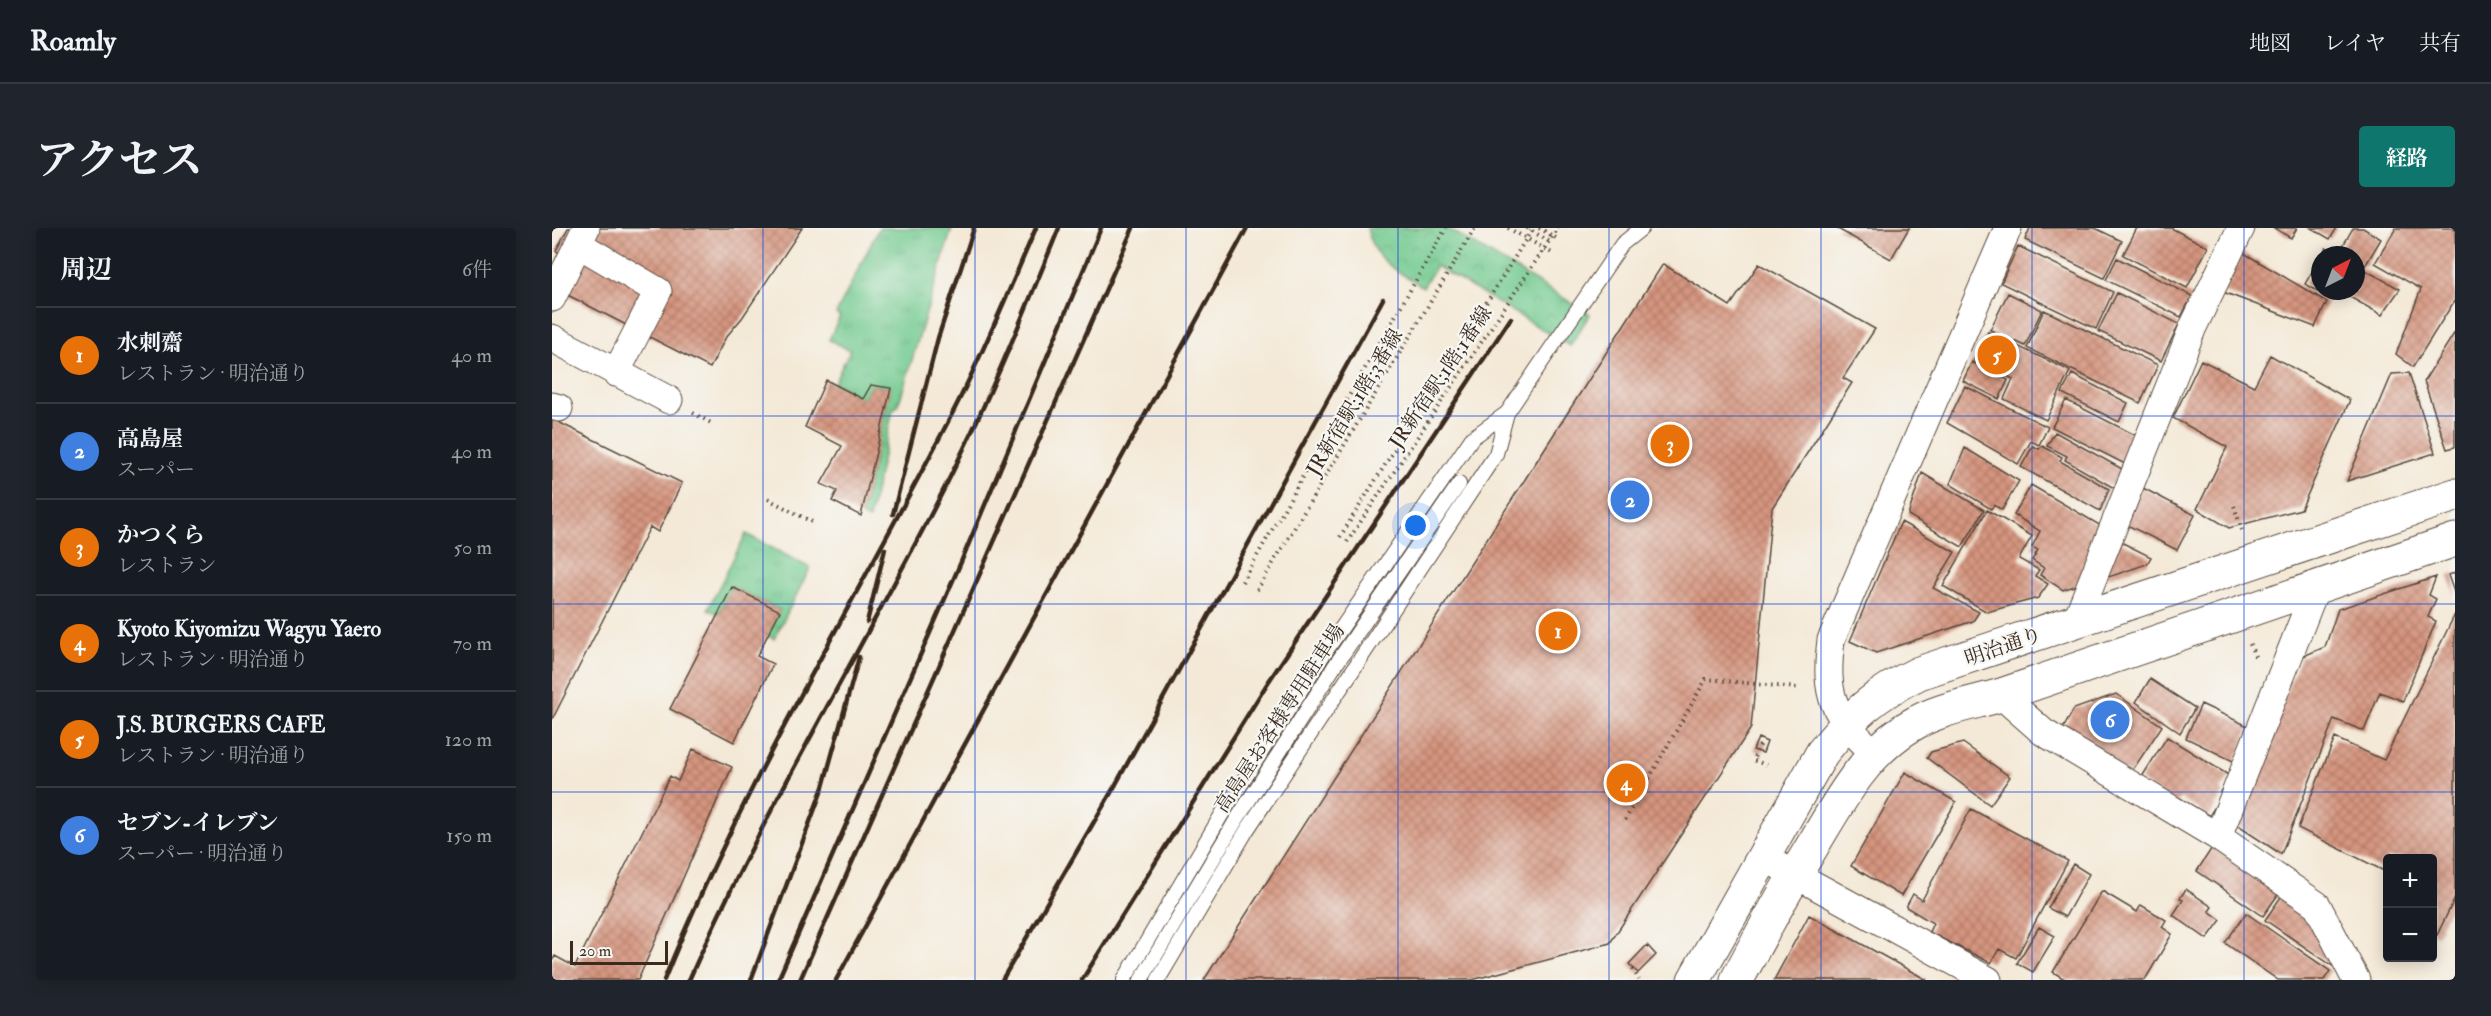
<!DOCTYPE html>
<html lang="ja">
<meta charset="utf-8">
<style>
:root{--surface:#171b24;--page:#20242c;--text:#f1f3f6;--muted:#9ea1a6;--line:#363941;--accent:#0f766e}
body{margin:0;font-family:"IM FELL Double Pica","Noto Serif JP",serif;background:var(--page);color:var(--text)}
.controls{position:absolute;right:18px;bottom:18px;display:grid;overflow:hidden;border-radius:6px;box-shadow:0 3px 15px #0003}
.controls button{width:54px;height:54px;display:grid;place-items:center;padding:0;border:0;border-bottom:2px solid var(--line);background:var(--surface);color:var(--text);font:30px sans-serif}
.compass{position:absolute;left:1759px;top:18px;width:54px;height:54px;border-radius:50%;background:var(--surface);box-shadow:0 3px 15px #0003;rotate:42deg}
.scale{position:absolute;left:18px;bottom:15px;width:98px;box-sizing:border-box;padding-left:6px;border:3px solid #3b2a1e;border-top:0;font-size:16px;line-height:21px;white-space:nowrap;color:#3b2a1e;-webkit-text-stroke:4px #f6f6f2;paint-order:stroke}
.you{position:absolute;left:864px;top:298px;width:21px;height:21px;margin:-15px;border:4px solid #fff;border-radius:50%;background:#1a73e8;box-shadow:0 0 0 9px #1a73e833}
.badge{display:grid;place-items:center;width:39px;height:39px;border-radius:50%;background:var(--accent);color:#fff;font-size:20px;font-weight:700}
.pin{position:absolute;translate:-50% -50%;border:3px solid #fff;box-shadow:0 2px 6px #0006}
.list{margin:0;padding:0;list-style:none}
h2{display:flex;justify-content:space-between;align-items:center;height:78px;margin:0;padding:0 24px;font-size:26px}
h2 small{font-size:20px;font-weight:400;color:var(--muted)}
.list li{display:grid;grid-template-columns:39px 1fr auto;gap:18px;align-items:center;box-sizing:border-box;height:96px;padding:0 24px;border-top:2px solid var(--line)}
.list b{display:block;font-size:22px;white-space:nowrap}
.list p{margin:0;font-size:20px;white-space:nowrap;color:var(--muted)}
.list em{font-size:20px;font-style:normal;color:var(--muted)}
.map{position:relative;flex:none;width:1903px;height:752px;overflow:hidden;border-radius:6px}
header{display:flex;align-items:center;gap:36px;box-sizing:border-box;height:84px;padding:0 30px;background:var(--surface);border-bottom:2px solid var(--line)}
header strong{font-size:28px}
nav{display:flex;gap:33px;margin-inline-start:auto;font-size:21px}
.intro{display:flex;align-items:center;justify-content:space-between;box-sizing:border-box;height:144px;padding:0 36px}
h1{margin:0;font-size:42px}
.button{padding:15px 27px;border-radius:6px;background:var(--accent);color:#fff;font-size:21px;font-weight:700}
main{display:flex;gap:36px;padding:0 36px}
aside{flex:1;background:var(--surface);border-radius:6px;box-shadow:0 3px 15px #0003}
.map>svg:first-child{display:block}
.grass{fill:url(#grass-tufts);stroke:#587a58;stroke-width:1.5}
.park{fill:url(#park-crowns);stroke:#587a58;stroke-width:1.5}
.building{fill:url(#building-cross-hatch)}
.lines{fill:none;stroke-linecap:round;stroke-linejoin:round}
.lane-casing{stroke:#57473a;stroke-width:16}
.street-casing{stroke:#57473a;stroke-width:29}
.primary-casing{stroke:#57473a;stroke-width:35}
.path{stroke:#57473a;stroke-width:4;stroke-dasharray:1.5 4.5;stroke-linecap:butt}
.lane{stroke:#fff;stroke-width:14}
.street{stroke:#fff;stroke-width:27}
.primary{stroke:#fff;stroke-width:33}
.rail{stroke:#3b2a1e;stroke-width:4.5}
.grid{fill:none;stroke:#1d4ed8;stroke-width:1.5;stroke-opacity:0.55}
.labels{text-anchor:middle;stroke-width:4.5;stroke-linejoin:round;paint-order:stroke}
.street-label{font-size:20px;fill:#3b2a1e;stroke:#f6f6f2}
</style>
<header>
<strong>Roamly</strong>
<nav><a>地図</a><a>レイヤ</a><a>共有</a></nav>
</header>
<div class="intro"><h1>アクセス</h1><a class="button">経路</a></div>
<main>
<aside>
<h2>周辺<small>6件</small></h2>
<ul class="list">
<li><span class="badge" style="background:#e8710a">1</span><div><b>水刺齋</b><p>レストラン · 明治通り</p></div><em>40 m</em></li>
<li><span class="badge" style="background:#3f7fe0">2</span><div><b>高島屋</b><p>スーパー</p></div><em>40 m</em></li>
<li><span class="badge" style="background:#e8710a">3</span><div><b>かつくら</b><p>レストラン</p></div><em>50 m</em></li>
<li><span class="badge" style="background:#e8710a">4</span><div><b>Kyoto Kiyomizu Wagyu Yaero</b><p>レストラン · 明治通り</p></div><em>70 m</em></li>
<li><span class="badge" style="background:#e8710a">5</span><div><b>J.S. BURGERS CAFE</b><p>レストラン · 明治通り</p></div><em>120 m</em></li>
<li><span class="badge" style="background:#3f7fe0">6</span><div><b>セブン-イレブン</b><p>スーパー · 明治通り</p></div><em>150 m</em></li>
</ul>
</aside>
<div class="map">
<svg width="1903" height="752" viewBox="0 0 1903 752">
<defs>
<pattern id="grass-tufts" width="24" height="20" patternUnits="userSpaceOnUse" patternTransform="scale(1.5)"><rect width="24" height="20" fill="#74cb91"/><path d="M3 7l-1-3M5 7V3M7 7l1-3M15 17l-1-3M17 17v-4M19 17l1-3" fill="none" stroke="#65ae7d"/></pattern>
<pattern id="park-crowns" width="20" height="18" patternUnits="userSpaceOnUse" patternTransform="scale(1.5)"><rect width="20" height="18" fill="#74cb91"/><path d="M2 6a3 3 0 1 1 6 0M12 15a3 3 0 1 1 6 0" fill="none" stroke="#65ae7d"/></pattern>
<pattern id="building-cross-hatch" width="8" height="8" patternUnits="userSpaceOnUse" patternTransform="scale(1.5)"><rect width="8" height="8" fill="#d6957f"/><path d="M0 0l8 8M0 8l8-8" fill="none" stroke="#af7a67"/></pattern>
</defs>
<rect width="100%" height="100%" fill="#f6f6f2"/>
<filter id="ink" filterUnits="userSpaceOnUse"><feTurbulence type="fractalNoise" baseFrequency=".0167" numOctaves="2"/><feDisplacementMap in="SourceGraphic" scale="12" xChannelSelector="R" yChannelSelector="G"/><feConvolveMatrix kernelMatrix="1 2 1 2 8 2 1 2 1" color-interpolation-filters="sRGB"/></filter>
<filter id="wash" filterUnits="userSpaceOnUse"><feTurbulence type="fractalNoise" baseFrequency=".008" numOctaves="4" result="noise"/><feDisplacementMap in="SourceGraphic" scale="24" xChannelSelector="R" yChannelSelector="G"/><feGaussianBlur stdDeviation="1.35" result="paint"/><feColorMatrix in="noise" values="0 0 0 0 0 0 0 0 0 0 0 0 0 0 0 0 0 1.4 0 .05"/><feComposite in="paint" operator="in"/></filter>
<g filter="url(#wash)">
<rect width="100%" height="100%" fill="#f4e9d7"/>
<path class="grass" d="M 327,0 L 400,0 L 346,178 L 341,181 L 317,292 L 309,288 L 339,160 L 319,157 L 311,171 L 282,155 L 298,122 L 277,112 L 288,88 L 284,86 Z
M 194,306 L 258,340 L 222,411 L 215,407 L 228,382 L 180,359 L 166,386 L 156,381 Z"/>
<path class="park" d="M 815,0 L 895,0 L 1038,86 L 1018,118 L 884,38 L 871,59 C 846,43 820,33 815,0 Z"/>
<g id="blocks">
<path class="building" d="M 16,0 L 250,0 L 190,90 L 174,109 L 158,140 L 0,59 L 8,25 L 4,23 Z
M 1284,0 L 1357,0 L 1339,31 Z
M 1478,0 L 1543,0 L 1570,13 L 1552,50 L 1473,12 Z
M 1585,0 L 1619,0 L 1656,19 L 1635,60 L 1571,27 Z
M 1722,0 L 1745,0 L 1739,10 Z
M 1759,0 L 1785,0 L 1778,11 Z
M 1801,0 L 1811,0 L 1829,11 L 1813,38 L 1804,33 L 1804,27 L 1794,27 L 1788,23 Z
M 1844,0 L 1903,0 L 1903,72 L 1861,139 L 1844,126 L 1869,61 L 1823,35 Z
M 1466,18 L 1561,64 L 1544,101 L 1449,55 Z
M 1774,20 L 1787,27 L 1770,27 Z
M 1690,24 L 1775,74 L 1763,99 L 1671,64 Z
M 1565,30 L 1640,68 L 1629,89 L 1554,52 Z
M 1768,30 L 1768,63 L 1779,63 L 1774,68 L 1753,56 Z
M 1111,36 L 1178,78 L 1207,36 L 1323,101 L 1291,150 L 1300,155 L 1220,280 L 1199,500 L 1058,715 L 920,752 L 652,752 Z
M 1804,37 L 1848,61 L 1830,87 L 1787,63 L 1804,63 Z
M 1456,65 L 1490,82 L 1473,118 L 1438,102 Z
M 1565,65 L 1627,96 L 1609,133 L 1546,103 Z
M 1492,82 L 1606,137 L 1588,175 L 1475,120 Z
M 1436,104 L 1518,143 L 1494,192 L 1452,171 L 1461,151 L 1422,132 Z
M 1903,104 L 1903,219 L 1895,221 L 1872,153 Z
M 1718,127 L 1798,172 L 1749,281 L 1677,300 L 1645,281 L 1675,219 L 1621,190 L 1649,132 L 1702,158 Z
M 1420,134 L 1456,152 L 1447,171 L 1411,153 Z
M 1857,145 L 1883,225 L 1795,253 L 1840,146 Z
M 1520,146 L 1576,175 L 1567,194 L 1510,165 Z
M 274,152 L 311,171 L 319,157 L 339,160 L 309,288 L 280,273 L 285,263 L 269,256 L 290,218 L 253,199 Z
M 1413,158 L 1496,199 L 1487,217 L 1479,213 L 1466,236 L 1395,195 Z
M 1514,172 L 1587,209 L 1573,236 L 1500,199 Z
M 0,191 L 130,255 L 106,304 L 98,299 L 0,492 Z
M 1503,204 L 1572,242 L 1562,260 L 1513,232 L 1515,228 L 1495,218 Z
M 1481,218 L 1487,221 L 1490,218 L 1510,229 L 1508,233 L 1557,261 L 1548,283 L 1469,239 Z
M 1413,220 L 1467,253 L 1450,282 L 1442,277 L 1439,281 L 1398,256 Z
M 1370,245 L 1432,282 L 1410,319 L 1356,287 Z
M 1479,257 L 1551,299 L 1528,356 L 1511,362 L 1488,347 L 1492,340 L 1480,332 L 1486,322 L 1480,319 L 1488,303 L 1462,287 Z
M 1589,259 L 1643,287 L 1625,322 L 1571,295 Z
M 1435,282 L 1480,308 L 1467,331 L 1487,342 L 1483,348 L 1496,356 L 1486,370 L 1435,384 L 1391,358 Z
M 1349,294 L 1403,324 L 1381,360 L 1427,384 L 1421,393 L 1324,425 L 1298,413 Z
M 1563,311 L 1599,329 L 1595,336 L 1542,354 Z
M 1903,345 L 1903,367 L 1896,347 Z
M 1884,349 L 1877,367 L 1884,371 L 1876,389 L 1884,393 L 1851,473 L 1828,464 L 1812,503 L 1782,491 L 1729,626 L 1680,594 L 1749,429 L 1773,419 L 1786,381 Z
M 180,359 L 228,383 L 205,428 L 221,436 L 182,514 L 118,481 Z
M 1903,386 L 1903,670 L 1885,707 L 1880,705 L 1880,630 L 1836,630 L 1836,645 L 1746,600 L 1783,510 L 1832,532 Z
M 1598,451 L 1643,480 L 1628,505 L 1584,474 Z
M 1564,466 L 1610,498 L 1578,546 L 1508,506 L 1522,481 Z
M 1649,476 L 1698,499 L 1683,534 L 1634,510 Z
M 1615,509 L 1678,548 L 1668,564 L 1672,565 L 1657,588 L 1628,570 L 1624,576 L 1588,552 Z
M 1206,510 L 1215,514 L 1211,525 L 1201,522 Z
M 1411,515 L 1458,549 L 1438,577 L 1375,530 L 1379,524 Z
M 141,521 L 180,539 L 86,752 L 0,752 L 0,733 L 3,728 L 23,739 L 118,548 L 126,553 Z
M 1353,544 L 1404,574 L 1349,668 L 1299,638 Z
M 1419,581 L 1516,633 L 1464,730 L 1447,721 L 1439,735 L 1377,704 L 1381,695 L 1354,679 L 1361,666 L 1370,672 Z
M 1663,615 L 1730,661 L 1711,688 L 1645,643 Z
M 1521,636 L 1537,646 L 1513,689 L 1496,680 Z
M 1634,661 L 1660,679 L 1657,683 L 1669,692 L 1655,711 L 1621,687 L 1631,672 L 1628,670 Z
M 1550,663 L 1585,684 L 1589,677 L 1614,692 L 1610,699 L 1620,706 L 1593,752 L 1514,752 L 1501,744 Z
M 1733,663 L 1764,684 L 1788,743 L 1713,692 Z
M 1694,685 L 1778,743 L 1772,752 L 1726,752 L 1673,715 Z
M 1257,687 L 1375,752 L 1222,752 Z
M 1487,699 L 1503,708 L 1481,744 L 1465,735 Z
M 1095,717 L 1104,727 L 1086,745 L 1077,736 Z"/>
</g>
</g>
<g filter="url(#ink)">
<use href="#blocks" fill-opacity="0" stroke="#57473a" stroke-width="1.5"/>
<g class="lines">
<defs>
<path id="lane" d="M 572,752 L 670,586 L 769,430 L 920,210 L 955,185
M 589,752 L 683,594 L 782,439 L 907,256
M 606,752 L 695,602 L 944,226 L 955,185 L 1070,16 L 1090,0"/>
<path id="street" d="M 26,16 L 106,63 L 64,145
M 0,70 L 34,0
M 0,110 L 117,172
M 0,178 L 7,180
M 1524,393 L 1641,99 L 1689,0
M 1449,467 L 1491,504 L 1666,609 L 1765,677 L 1804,752
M 1323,526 C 1281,486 1272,470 1279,412 L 1456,0
M 1666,609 L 1764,359
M 1211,629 L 1436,752"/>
<path id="primary" d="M 1142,752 L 1270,525 C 1300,487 1323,466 1367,445 L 1903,267
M 1185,752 C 1209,706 1234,661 1261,617 C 1288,572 1312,526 1358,498 C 1385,481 1419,476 1449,467 L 1903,312"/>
</defs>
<use href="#lane" class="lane-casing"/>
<use href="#street" class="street-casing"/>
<use href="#primary" class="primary-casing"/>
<path class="path" d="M 956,0 L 1000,25
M 975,0 L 1000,15
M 987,0 L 1004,10
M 141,185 L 161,196
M 216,271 L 262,295
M 1682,278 L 1690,302
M 788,309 L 981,0
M 795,314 L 1006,0
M 690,354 L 894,0
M 705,362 L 923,0
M 1698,416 L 1704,431
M 1208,517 L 1201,532 L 1214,537
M 1073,592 L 1154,451 L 1245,460
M 1081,741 L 1087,752"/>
<use href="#lane" class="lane"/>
<use href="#street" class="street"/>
<use href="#primary" class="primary"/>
<path class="rail" d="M 341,286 L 386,110 L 422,0
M 315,394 L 333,321
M 112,752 C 192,555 302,375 400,186 C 431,126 457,62 484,0
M 137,752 C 211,584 306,428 390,265 C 434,179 470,90 507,0
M 199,752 L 271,559 L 307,429
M 226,752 L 409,334 L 549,0
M 248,752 L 581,0
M 284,752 L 695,0
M 450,752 L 564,556 L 831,71
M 530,752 L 715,456 L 959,90"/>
</g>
</g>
<path class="grid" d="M 211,0 L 211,752M 423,0 L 423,752M 634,0 L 634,752M 846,0 L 846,752M 1057,0 L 1057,752M 1269,0 L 1269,752M 1480,0 L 1480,752M 1692,0 L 1692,752M 0,188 L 1903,188M 0,376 L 1903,376M 0,564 L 1903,564"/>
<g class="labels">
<g class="street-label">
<text transform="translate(888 149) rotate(-56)" y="7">JR新宿駅;1階;1番線</text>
<text transform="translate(802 174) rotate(-59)" y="7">JR新宿駅;1階;3番線</text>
<text transform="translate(1451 418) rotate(-19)" y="7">明治通り</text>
<text transform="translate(727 490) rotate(-57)" y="7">高島屋お客様専用駐車場</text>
</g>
</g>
</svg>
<div class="controls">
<button>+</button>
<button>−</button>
</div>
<svg class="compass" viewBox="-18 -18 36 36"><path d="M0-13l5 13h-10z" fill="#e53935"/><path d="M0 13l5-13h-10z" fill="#9ea1a6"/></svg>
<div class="scale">20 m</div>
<div class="you"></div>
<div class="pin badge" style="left:1006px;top:403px;background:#e8710a">1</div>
<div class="pin badge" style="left:1078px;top:272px;background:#3f7fe0">2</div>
<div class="pin badge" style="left:1118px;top:216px;background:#e8710a">3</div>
<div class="pin badge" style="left:1074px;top:555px;background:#e8710a">4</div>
<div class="pin badge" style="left:1445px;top:127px;background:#e8710a">5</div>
<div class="pin badge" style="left:1558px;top:492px;background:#3f7fe0">6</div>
</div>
</main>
